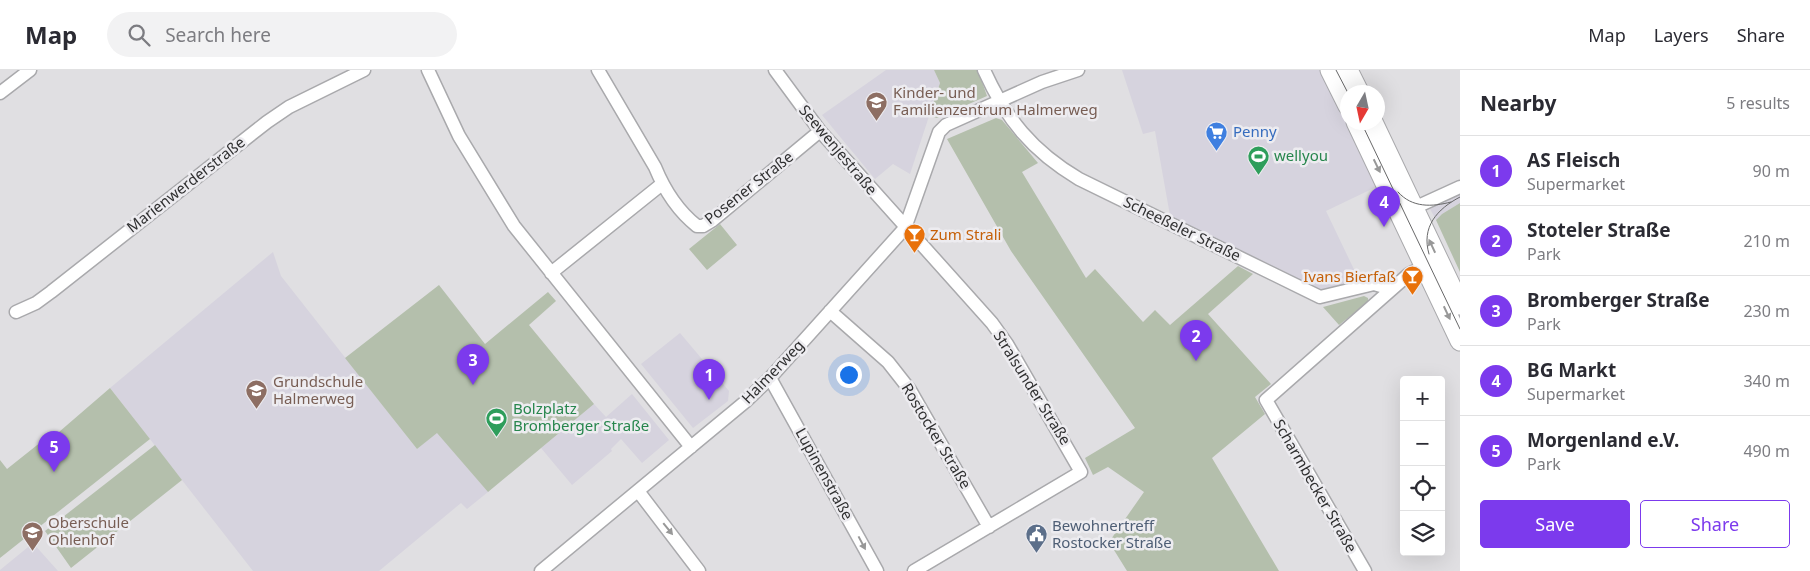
<!DOCTYPE html>
<meta charset="utf-8">
<style>
:root{--surface:#fff;--page:#f2f2f3;--text:#2b2b33;--muted:#7c7c81;--line:#e1e1e2;--accent:#7c3aed}
body{margin:0;font-family:"Noto Sans",sans-serif;background:var(--page);color:var(--text)}
.controls{position:absolute;right:15px;bottom:15px;display:grid;overflow:hidden;border-radius:5px;box-shadow:0 5px 20px #0002}
.controls button{width:45px;height:45px;display:grid;place-items:center;padding:0;border:0;border-bottom:1px solid var(--line);background:var(--surface);color:var(--text);font:25px sans-serif}
.compass{position:absolute;left:1340px;top:15px;width:45px;height:45px;border-radius:50%;background:var(--surface);box-shadow:0 5px 20px #0002;rotate:189deg}
.you{position:absolute;left:848px;top:304px;width:18px;height:18px;margin:-12px;border:4px solid #fff;border-radius:50%;background:#1a73e8;box-shadow:0 0 0 8px #1a73e833}
.badge{display:grid;place-items:center;width:32px;height:32px;border-radius:50%;background:var(--accent);color:#fff;font-size:16px;font-weight:700}
.pin{position:absolute;translate:-50% -41px;filter:drop-shadow(0 1px 2px #0008)}
.pin::after{content:'';position:absolute;top:26px;width:18px;height:15px;background:inherit;clip-path:polygon(0 0,100% 0,50% 100%)}
.list{margin:0;padding:0;list-style:none}
h2{display:flex;justify-content:space-between;align-items:center;height:65px;margin:0;padding:0 20px;font-size:21px}
h2 small{font-size:16px;font-weight:400;color:var(--muted)}
.list li{display:grid;grid-template-columns:32px 1fr auto;gap:15px;align-items:center;box-sizing:border-box;height:70px;padding:0 20px;border-top:1px solid var(--line)}
.list b{display:block;font-size:19px;white-space:nowrap}
.list p{margin:0;font-size:16px;white-space:nowrap;color:var(--muted)}
.list em{font-size:16px;font-style:normal;color:var(--muted)}
.actions{display:flex;gap:10px;padding:15px 20px}
.actions a{flex:1;padding:11px 0;border:1px solid var(--accent);border-radius:5px;text-align:center;font-size:18px;color:var(--accent)}
.actions .main{background:var(--accent);color:#fff}
.icon{flex:none;width:28px;height:28px;fill:none;stroke:currentColor;stroke-width:2;stroke-linecap:round;stroke-linejoin:round}
.map{position:relative;flex:none;width:1460px;height:501px;overflow:hidden}
header{display:flex;align-items:center;gap:30px;box-sizing:border-box;height:70px;padding:0 25px;background:var(--surface);border-bottom:1px solid var(--line)}
header strong{font-size:24px}
nav{display:flex;gap:28px;margin-inline-start:auto;font-size:18px}
.search{width:350px;height:45px;background:var(--page);display:flex;align-items:center;gap:12px;box-sizing:border-box;padding:0 18px;border-radius:28px;color:var(--muted);font-size:19px}
main{display:flex}
aside{flex:1;background:var(--surface)}
.map>svg:first-child{display:block}
.built{fill:#d6d3de}
.green{fill:#b4bfac}
.lines{fill:none;stroke-linecap:round;stroke-linejoin:round}
.street-casing{stroke:#a9a9ac;stroke-width:15}
.secondary-casing{stroke:#a9a9ac;stroke-width:21}
.street{stroke:#fff;stroke-width:12}
.secondary{stroke:#fff;stroke-width:19}
.tram{stroke:#686869;stroke-width:1}
.oneway{fill:#989898}
.labels{text-anchor:middle;stroke-width:5;stroke-linejoin:round;paint-order:stroke}
.education-label{font-size:15px;fill:#785e54;stroke:#edecf0;text-anchor:start}
.shop-label{font-size:15px;fill:#366cbe;stroke:#edecf0;text-anchor:start}
.street-label{font-size:15px;fill:#303031;stroke:#edecf0}
.leisure-label{font-size:15px;fill:#27864d;stroke:#edecf0;text-anchor:start}
.food-label{font-size:15px;fill:#c56008;stroke:#edecf0;text-anchor:start}
.service-label{font-size:15px;fill:#4e5e75;stroke:#edecf0;text-anchor:start}
</style>
<header>
<strong>Map</strong>
<div class="search"><svg class="icon" aria-label="search" viewBox="0 0 24 24"><circle cx="10" cy="10" r="6"/><path d="M15 15l6 6"/></svg>Search here</div>
<nav><a>Map</a><a>Layers</a><a>Share</a></nav>
</header>
<main>
<div class="map">
<svg width="1460" height="501" viewBox="0 0 1460 501">
<rect width="100%" height="100%" fill="#e0dfe2"/>
<path class="built" d="M 886,0 L 934,0 L 940,13 L 910,104 L 893,94 L 875,109 L 822,45 Z
M 1122,0 L 1321,0 L 1376,117 L 1326,141 L 1361,214 L 1324,225 L 1171,151 L 1155,61 L 1143,64 Z
M 1460,119 L 1460,133 L 1442,144 L 1436,150 L 1428,135 Z
M 273,182 L 281,206 L 417,379 L 437,362 L 488,422 L 467,439 L 461,433 L 379,501 L 253,501 L 110,318 Z
M 680,263 L 729,321 L 728,331 L 693,358 L 641,294 Z
M 632,324 L 669,370 L 642,393 L 621,369 L 611,379 L 612,381 L 572,415 L 541,378 L 594,334 L 606,347 Z
M 33,473 L 58,501 L 0,501 L 0,500 Z"/>
<path class="green" d="M 934,0 L 978,0 L 987,26 L 937,48 L 929,46 L 940,13 Z
M 996,48 L 1002,50 L 1038,93 L 1022,102 L 1086,208 L 1095,199 L 1143,252 L 1155,240 L 1170,255 L 1238,196 L 1253,204 L 1208,244 L 1271,314 L 1255,327 L 1265,344 L 1212,388 L 1279,501 L 1127,501 L 1109,472 L 1144,422 L 1108,397 L 1093,405 L 1085,388 L 1135,358 L 1011,181 L 947,69 Z
M 1460,133 L 1460,202 L 1436,150 L 1442,144 Z
M 720,154 L 737,175 L 707,200 L 689,179 Z
M 439,215 L 485,274 L 548,222 L 556,231 L 529,255 L 594,334 L 488,422 L 437,363 L 417,379 L 345,288 Z
M 1364,226 L 1368,228 L 1368,232 L 1339,255 L 1323,237 Z
M 110,318 L 150,369 L 0,488 L 0,390 L 7,399 L 46,368 L 52,368 Z
M 155,375 L 182,410 L 71,498 L 45,461 Z"/>
<g class="lines">
<defs>
<path id="street" d="M 428,0 L 459,66 L 514,156 L 691,377
M 598,0 L 655,97 C 664,119 678,141 697,156 L 703,156 L 713,150 L 820,61
M 775,0 L 820,61 L 992,253 L 1007,274 L 1081,402 L 914,501
M 984,0 C 1006,49 1032,81 1079,109 L 1320,227 L 1374,214 L 1391,219
M 0,23 L 30,0
M 1414,138 L 1460,117
M 551,203 L 662,114
M 830,241 L 888,292 L 910,320 L 989,457
M 16,242 L 36,233 L 51,222 L 267,52 L 289,37 L 364,0
M 770,308 L 877,501
M 638,421 L 699,501
M 541,501 L 745,332 L 770,308 L 905,158 L 939,62 L 946,55 L 1042,12 L 1078,0
M 1365,501 L 1266,330 L 1409,204 L 1425,196"/>
<path id="secondary" d="M 1330,0 L 1348,36
M 1348,0 L 1359,22
M 1356,52 L 1460,271
M 1373,52 L 1460,235"/>
</defs>
<use href="#street" class="street-casing"/>
<use href="#secondary" class="secondary-casing"/>
<use href="#street" class="street"/>
<use href="#secondary" class="secondary"/>
<path class="tram" d="M 1336,0 L 1348,23
M 1361,52 L 1460,259
M 1398,122 C 1412,138 1432,137 1451,132
M 1429,184 C 1421,157 1437,139 1460,127"/>
</g>
<defs><path id="oneway-solid" d="M-6-.8H1V-3.2L6.5 0L1 3.2V.8H-6Z" transform="scale(1.25)"/></defs>
<g class="oneway">
<use href="#oneway-solid" transform="translate(1377 96) rotate(64)"/>
<use href="#oneway-solid" transform="translate(1432 176) rotate(-115)"/>
<use href="#oneway-solid" transform="translate(1447 243) rotate(65)"/>
<use href="#oneway-solid" transform="translate(668 459) rotate(51)"/>
<use href="#oneway-solid" transform="translate(862 473) rotate(62)"/>
</g>
<defs>
<symbol id="school-pin" viewBox="-11 -11 22 30"><path d="M0 17L-7.5 6A9.5 9.5 0 1 1 7.5 6Z" fill="#8d6e63" stroke="#edecf0"/><path d="M0-5L7-2L0 1L-7-2ZM-4 1L0 2.5L4 1V4Q0 6-4 4Z" fill="#fff"/></symbol>
<symbol id="supermarket-pin" viewBox="-11 -11 22 30"><path d="M0 17L-7.5 6A9.5 9.5 0 1 1 7.5 6Z" fill="#3f7fe0" stroke="#edecf0"/><path d="M-6-5.5h2.5l.6 2H6L4.5 2H-2.5L-4.4-4H-6ZM-1.5 3.2a1.3 1.3 0 1 0 .1 0ZM3 3.2a1.3 1.3 0 1 0 .1 0Z" fill="#fff"/></symbol>
<symbol id="stadium-pin" viewBox="-11 -11 22 30"><path d="M0 17L-7.5 6A9.5 9.5 0 1 1 7.5 6Z" fill="#2e9e5b" stroke="#edecf0"/><path d="M0-5a6.5 5 0 1 0 0 10a6.5 5 0 1 0 0-10ZM-3.5-1.8h7v3.6h-7Z" fill="#fff"/></symbol>
<symbol id="bar-pin" viewBox="-11 -11 22 30"><path d="M0 17L-7.5 6A9.5 9.5 0 1 1 7.5 6Z" fill="#e8710a" stroke="#edecf0"/><path d="M-6-5H6L.8 .8V4.5H3.5V6h-7V4.5H-.8V.8Z" fill="#fff"/></symbol>
<symbol id="civic-pin" viewBox="-11 -11 22 30"><path d="M0 17L-7.5 6A9.5 9.5 0 1 1 7.5 6Z" fill="#5c6f8a" stroke="#edecf0"/><path d="M-.6-6.5H3V-4.5H.6V-3L4-1V1h2V6H-6V1h2V-1L-.6-3ZM-1.2 2.5V6h2.4V2.5Z" fill="#fff"/></symbol>
</defs>
<g fill-rule="evenodd">
<use href="#school-pin" x="864" y="20" width="25" height="34"/>
<use href="#supermarket-pin" x="1204" y="50" width="25" height="34"/>
<use href="#stadium-pin" x="1246" y="74" width="25" height="34"/>
<use href="#bar-pin" x="902" y="152" width="25" height="34"/>
<use href="#bar-pin" x="1400" y="194" width="25" height="34"/>
<use href="#school-pin" x="244" y="308" width="25" height="34"/>
<use href="#stadium-pin" x="484" y="336" width="25" height="34"/>
<use href="#school-pin" x="20" y="450" width="25" height="34"/>
<use href="#civic-pin" x="1024" y="452" width="25" height="34"/>
</g>
<g class="labels">
<g class="education-label">
<text x="893" y="28">Kinder- und<tspan x="893" dy="17">Familienzentrum Halmerweg</tspan></text>
<text x="273" y="317">Grundschule<tspan x="273" dy="17">Halmerweg</tspan></text>
<text x="48" y="458">Oberschule<tspan x="48" dy="17">Ohlenhof</tspan></text>
</g>
<g class="shop-label">
<text x="1233" y="67">Penny</text>
</g>
<g class="street-label">
<text transform="translate(838 80) rotate(50)" y="5">Seewenjestraße</text>
<text transform="translate(186 115) rotate(-38)" y="5">Marienwerderstraße</text>
<text transform="translate(749 118) rotate(-38)" y="5">Posener Straße</text>
<text transform="translate(1182 159) rotate(26)" y="5">Scheeßeler Straße</text>
<text transform="translate(773 302) rotate(-46)" y="5">Halmerweg</text>
<text transform="translate(1032 318) rotate(58)" y="5">Stralsunder Straße</text>
<text transform="translate(936 366) rotate(59)" y="5">Rostocker Straße</text>
<text transform="translate(824 404) rotate(61)" y="5">Lupinenstraße</text>
<text transform="translate(1315 416) rotate(60)" y="5">Scharmbecker Straße</text>
</g>
<g class="leisure-label">
<text x="1274" y="91">wellyou</text>
<text x="513" y="344">Bolzplatz<tspan x="513" dy="17">Bromberger Straße</tspan></text>
</g>
<g class="food-label">
<text x="930" y="170">Zum Strali</text>
<text x="1396" y="212" text-anchor="end">Ivans Bierfaß</text>
</g>
<g class="service-label">
<text x="1052" y="461">Bewohnertreff<tspan x="1052" dy="17">Rostocker Straße</tspan></text>
</g>
</g>
</svg>
<div class="controls">
<button>+</button>
<button>−</button>
<button><svg class="icon" aria-label="locate" viewBox="0 0 24 24"><circle cx="12" cy="12" r="6"/><path d="M12 2v4M12 18v4M2 12h4M18 12h4"/></svg></button>
<button><svg class="icon" aria-label="layers" viewBox="0 0 24 24"><path d="M12 4l9 5-9 5-9-5zM3 14l9 5 9-5"/></svg></button>
</div>
<svg class="compass" viewBox="-18 -18 36 36"><path d="M0-13l5 13h-10z" fill="#e53935"/><path d="M0 13l5-13h-10z" fill="#7c7c81"/></svg>
<div class="you"></div>
<div class="pin badge" style="left:709px;top:330px">1</div>
<div class="pin badge" style="left:1196px;top:291px">2</div>
<div class="pin badge" style="left:473px;top:315px">3</div>
<div class="pin badge" style="left:1384px;top:157px">4</div>
<div class="pin badge" style="left:54px;top:402px">5</div>
</div>
<aside>
<h2>Nearby<small>5 results</small></h2>
<ul class="list">
<li><span class="badge">1</span><div><b>AS Fleisch</b><p>Supermarket</p></div><em>90 m</em></li>
<li><span class="badge">2</span><div><b>Stoteler Straße</b><p>Park</p></div><em>210 m</em></li>
<li><span class="badge">3</span><div><b>Bromberger Straße</b><p>Park</p></div><em>230 m</em></li>
<li><span class="badge">4</span><div><b>BG Markt</b><p>Supermarket</p></div><em>340 m</em></li>
<li><span class="badge">5</span><div><b>Morgenland e.V.</b><p>Park</p></div><em>490 m</em></li>
</ul>
<div class="actions"><a class="main">Save</a><a>Share</a></div>
</aside>
</main>
